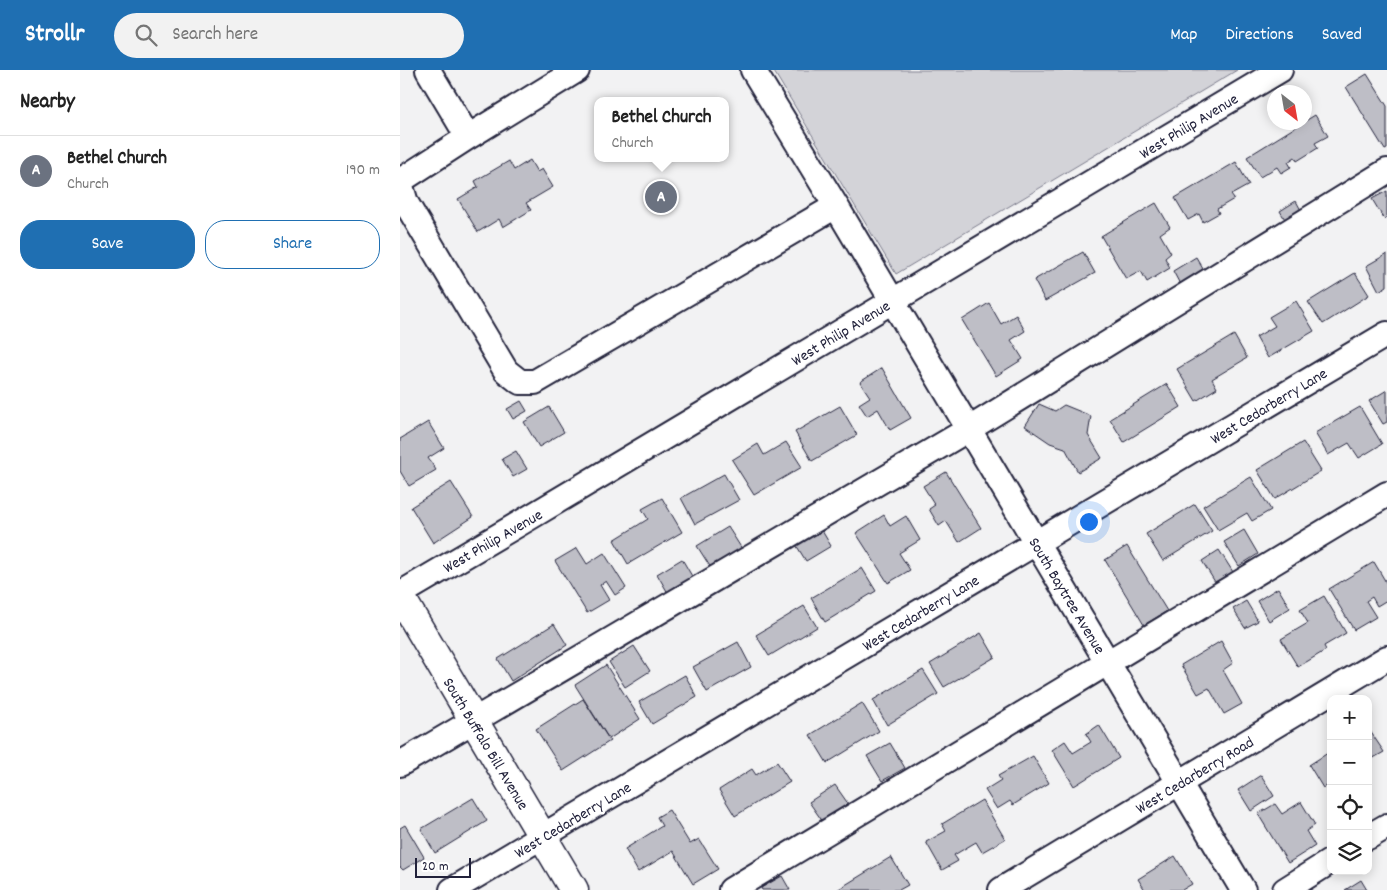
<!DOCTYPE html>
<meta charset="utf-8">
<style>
:root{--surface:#fff;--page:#f2f2f2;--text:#222;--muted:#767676;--line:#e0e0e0;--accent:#1f6fb2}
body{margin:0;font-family:Dekko,sans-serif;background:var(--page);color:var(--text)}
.controls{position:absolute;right:15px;bottom:15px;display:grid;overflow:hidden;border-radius:10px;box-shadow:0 2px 12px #0003}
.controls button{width:45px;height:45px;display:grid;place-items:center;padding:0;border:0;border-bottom:1px solid var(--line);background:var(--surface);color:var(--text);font:25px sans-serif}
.compass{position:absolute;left:867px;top:15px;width:45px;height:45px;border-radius:50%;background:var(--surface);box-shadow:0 2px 12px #0003;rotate:149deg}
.scale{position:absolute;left:15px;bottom:12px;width:56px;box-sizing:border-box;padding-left:5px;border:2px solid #22223b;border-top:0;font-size:14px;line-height:18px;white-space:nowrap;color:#22223b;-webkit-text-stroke:4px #fff;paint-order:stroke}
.you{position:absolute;left:688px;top:451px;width:18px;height:18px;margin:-12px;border:4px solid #fff;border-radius:50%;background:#1a73e8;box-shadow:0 0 0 8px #1a73e833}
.badge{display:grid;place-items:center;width:32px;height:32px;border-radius:50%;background:var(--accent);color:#fff;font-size:16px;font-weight:700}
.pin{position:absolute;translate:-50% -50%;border:2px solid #fff;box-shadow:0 1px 5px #0006}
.popup{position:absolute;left:194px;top:27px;width:135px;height:65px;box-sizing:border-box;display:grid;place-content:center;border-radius:10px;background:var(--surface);filter:drop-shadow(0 1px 4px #0005);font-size:16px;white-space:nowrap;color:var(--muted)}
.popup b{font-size:19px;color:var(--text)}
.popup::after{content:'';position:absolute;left:50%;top:100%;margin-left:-10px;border:10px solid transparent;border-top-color:var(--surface)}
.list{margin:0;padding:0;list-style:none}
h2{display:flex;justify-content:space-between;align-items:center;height:65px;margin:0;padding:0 20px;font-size:21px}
h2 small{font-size:16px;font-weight:400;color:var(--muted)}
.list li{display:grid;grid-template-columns:32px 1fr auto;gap:15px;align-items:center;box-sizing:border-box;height:70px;padding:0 20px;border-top:1px solid var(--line)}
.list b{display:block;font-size:19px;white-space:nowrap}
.list p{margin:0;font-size:16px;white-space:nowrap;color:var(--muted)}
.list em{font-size:16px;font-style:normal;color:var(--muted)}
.actions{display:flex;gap:10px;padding:15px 20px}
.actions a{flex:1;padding:11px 0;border:1px solid var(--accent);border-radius:20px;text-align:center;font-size:18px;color:var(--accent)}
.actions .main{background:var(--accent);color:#fff}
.icon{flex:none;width:28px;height:28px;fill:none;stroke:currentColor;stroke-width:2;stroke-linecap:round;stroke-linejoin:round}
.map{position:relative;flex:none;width:987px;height:820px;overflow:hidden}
header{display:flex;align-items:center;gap:30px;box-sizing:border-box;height:70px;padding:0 25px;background:var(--accent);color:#fff}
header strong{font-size:24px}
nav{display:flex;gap:28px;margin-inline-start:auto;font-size:18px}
.search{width:350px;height:45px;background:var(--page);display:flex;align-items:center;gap:12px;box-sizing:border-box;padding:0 18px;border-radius:28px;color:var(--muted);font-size:19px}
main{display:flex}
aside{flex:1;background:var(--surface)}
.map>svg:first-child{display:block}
.green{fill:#d3d3d8;stroke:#7a7a8a}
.building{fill:#bebec6;stroke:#22223b}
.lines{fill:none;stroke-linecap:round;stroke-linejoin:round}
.minor-casing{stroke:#22223b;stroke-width:28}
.major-casing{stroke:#22223b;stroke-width:31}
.minor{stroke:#fff;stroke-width:24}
.major{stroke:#fff;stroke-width:28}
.labels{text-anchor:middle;stroke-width:5;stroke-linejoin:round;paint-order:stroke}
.street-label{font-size:16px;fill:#22223b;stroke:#fff}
</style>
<header>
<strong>Strollr</strong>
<div class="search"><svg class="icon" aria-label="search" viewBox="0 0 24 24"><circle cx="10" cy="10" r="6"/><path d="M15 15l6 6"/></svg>Search here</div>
<nav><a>Map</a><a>Directions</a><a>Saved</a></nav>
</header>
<main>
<aside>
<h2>Nearby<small></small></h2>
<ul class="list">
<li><span class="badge" style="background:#6b7280">A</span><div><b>Bethel Church</b><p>Church</p></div><em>190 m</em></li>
</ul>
<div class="actions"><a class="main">Save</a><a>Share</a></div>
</aside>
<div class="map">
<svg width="987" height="820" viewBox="0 0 987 820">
<rect width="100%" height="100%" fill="#f2f2f3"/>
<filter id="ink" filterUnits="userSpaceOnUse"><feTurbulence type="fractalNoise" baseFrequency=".02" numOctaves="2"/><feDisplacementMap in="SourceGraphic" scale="10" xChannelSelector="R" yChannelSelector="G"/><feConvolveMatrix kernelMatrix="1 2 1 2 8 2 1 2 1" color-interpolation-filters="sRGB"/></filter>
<g filter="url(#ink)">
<path class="green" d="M 373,0 L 837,0 L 496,204 Z"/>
<path class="building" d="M 967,4 L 987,36 L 987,79 L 985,80 L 946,17 Z
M 915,45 L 928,66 L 915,73 L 918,78 L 897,91 L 895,87 L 888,92 L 891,97 L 881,103 L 877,97 L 860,107 L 847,87 Z
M 130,90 L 137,102 L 142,99 L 153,117 L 126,133 L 131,140 L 103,157 L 99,149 L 78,162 L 58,129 L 78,117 L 75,111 L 109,91 L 114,100 Z
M 836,92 L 849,115 L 831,125 L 834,129 L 817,139 L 819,143 L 803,152 L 799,144 L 788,150 L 775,128 Z
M 987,121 L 987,147 L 984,149 L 972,129 Z
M 896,131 L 902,142 L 886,151 L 880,141 Z
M 756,133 L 770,157 L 760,164 L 771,183 L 765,188 L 770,198 L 747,212 L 741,201 L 726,209 L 701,166 Z
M 683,182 L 695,203 L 645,231 L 634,210 Z
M 987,184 L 987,216 L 979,221 L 966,196 Z
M 796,187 L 806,204 L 782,218 L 773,201 Z
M 955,203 L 969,225 L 923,254 L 908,232 Z
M 896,231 L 914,261 L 868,288 L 856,267 L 875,256 L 869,247 Z
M 589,233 L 601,254 L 616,245 L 625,261 L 611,270 L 623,289 L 596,306 L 562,250 Z
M 834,265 L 847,288 L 812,309 L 817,318 L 796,331 L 777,299 Z
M 482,298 L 511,348 L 490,360 L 478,339 L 467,346 L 459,334 L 470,327 L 460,312 Z
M 767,314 L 781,337 L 724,372 L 710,349 Z
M 987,320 L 987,352 L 983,354 L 969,331 Z
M 121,331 L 127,341 L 113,349 L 107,339 Z
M 639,334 L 655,341 L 664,335 L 691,346 L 688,365 L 702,388 L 678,402 L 665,378 L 650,373 L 625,356 Z
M 440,336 L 457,365 L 412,391 L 395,362 Z
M 149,337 L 164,362 L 139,377 L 124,352 Z
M 960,337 L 982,374 L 959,388 L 949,373 L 928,385 L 915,363 Z
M 28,352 L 44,378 L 28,388 L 36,400 L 9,416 L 0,401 L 0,369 Z
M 386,372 L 402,397 L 354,425 L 332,390 L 358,374 L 364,385 Z
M 903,372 L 921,401 L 875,429 L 857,400 Z
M 116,381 L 127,399 L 113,407 L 102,389 Z
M 546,402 L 581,458 L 559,472 L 546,451 L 539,456 L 529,439 L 535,435 L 523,416 Z
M 324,404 L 339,430 L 295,454 L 281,428 Z
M 851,407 L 871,440 L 852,451 L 847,443 L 818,460 L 803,436 Z
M 51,412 L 73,447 L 33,473 L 11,437 Z
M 262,428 L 282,462 L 228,494 L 214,470 L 248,449 L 242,439 Z
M 795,434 L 812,461 L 763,491 L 746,464 Z
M 484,445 L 490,456 L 506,446 L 520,470 L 499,483 L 510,500 L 488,513 L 456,463 Z
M 418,454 L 431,476 L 406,491 L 393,470 Z
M 328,457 L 342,479 L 311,498 L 297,476 Z
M 844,460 L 858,484 L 839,496 L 824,472 Z
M 727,476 L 767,541 L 744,555 L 705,490 Z
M 177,478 L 187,494 L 204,483 L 226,518 L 215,525 L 206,511 L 200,515 L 209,530 L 187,543 L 155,491 Z
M 819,480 L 833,502 L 815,512 L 802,491 Z
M 282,489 L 293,508 L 268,523 L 257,504 Z
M 974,492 L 987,514 L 987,530 L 977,536 L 972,527 L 966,531 L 976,547 L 954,560 L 929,519 Z
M 462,498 L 476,521 L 425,552 L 411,528 Z
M 878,518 L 890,538 L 869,551 L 857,531 Z
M 924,526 L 946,563 L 924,576 L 926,580 L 898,597 L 881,569 L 908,553 L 900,540 Z
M 846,531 L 858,551 L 845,558 L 833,539 Z
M 404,536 L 417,557 L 369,586 L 356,565 Z
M 154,554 L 167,575 L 111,611 L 98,589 Z
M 581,563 L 595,587 L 544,617 L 530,594 Z
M 821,571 L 833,593 L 823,600 L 842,634 L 824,644 L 809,618 L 798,624 L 781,595 Z
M 338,572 L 351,597 L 307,622 L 293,597 Z
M 234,576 L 250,601 L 225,617 L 209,592 Z
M 206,595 L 240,649 L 209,669 L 175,615 Z
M 523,600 L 538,624 L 487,655 L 473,630 Z
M 285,605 L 297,627 L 252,654 L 239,632 Z
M 183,629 L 210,671 L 163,701 L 136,659 Z
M 462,633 L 479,661 L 427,693 L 410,665 Z
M 699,655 L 719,688 L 674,716 L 652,680 L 665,671 L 673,683 L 691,672 L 686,664 Z
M 968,658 L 984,682 L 968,691 Z
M 490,673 L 505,698 L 482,711 L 467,686 Z
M 931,681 L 931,714 L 923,718 L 909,695 Z
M 633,686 L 649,713 L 613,735 L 610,731 L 597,739 L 585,720 L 601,710 L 598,706 Z
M 377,692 L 390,712 L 335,746 L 319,720 L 352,699 L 356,705 Z
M 861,705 L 874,726 L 851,741 L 838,720 Z
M 435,715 L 449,735 L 423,752 L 409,732 Z
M 73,728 L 87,751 L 35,783 L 21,759 Z
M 582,730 L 605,769 L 582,782 L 576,772 L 554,785 L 558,791 L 542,800 L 526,772 L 546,761 L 542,754 Z
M 901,732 L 915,755 L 906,761 L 915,776 L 888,793 L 858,744 L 875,734 L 882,744 Z
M 269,740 L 290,774 L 299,769 L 318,799 L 293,814 L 273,781 L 238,802 L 225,779 L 262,756 L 257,747 Z
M 5,755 L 24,787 L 3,800 L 0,797 L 0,758 Z
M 775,786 L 792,814 L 782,820 L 745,820 L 738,809 Z
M 491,787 L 508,815 L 499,820 L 437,820 Z
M 382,806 L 390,820 L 362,820 L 361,818 Z
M 961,810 L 967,820 L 945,820 Z"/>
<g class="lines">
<defs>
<path id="minor" d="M 353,0 L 436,136
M 68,67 L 177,0
M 0,111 L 68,67 L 28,0
M 0,113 L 6,133 L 106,301 L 120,312 L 135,312 L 436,136 L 843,820
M 0,524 C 294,351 586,175 880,0
M 0,694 L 569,359 L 987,101
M 968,767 L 987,756
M 52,820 L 987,264
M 331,820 L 987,424
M 601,820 L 987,588
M 885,820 L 931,791"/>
<path id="major" d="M 0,526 L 174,820"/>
</defs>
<use href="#minor" class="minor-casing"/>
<use href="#major" class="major-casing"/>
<use href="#minor" class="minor"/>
<use href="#major" class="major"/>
</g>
</g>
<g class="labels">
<g class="street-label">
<text transform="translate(788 55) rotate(-31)" y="6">West Philip Avenue</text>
<text transform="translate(440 262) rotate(-31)" y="6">West Philip Avenue</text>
<text transform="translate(868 335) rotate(-31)" y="6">West Cedarberry Lane</text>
<text transform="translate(92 470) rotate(-30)" y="6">West Philip Avenue</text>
<text transform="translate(668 525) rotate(59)" y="6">South Baytree Avenue</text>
<text transform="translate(520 542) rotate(-31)" y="6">West Cedarberry Lane</text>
<text transform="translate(87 673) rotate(59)" y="6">South Buffalo Bill Avenue</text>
<text transform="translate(794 704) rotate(-31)" y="6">West Cedarberry Road</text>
<text transform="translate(172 749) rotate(-31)" y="6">West Cedarberry Lane</text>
</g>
</g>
</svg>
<div class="controls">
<button>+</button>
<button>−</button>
<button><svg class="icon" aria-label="locate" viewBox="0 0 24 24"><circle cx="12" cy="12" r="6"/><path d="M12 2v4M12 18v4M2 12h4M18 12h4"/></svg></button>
<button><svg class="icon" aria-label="layers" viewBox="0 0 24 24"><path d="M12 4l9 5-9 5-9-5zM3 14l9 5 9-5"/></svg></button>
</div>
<svg class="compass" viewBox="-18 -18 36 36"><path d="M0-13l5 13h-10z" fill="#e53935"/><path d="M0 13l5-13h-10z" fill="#767676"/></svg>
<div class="scale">20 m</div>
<div class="you"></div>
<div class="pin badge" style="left:261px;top:127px;background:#6b7280">A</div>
<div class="popup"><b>Bethel Church</b>Church</div>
</div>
</main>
